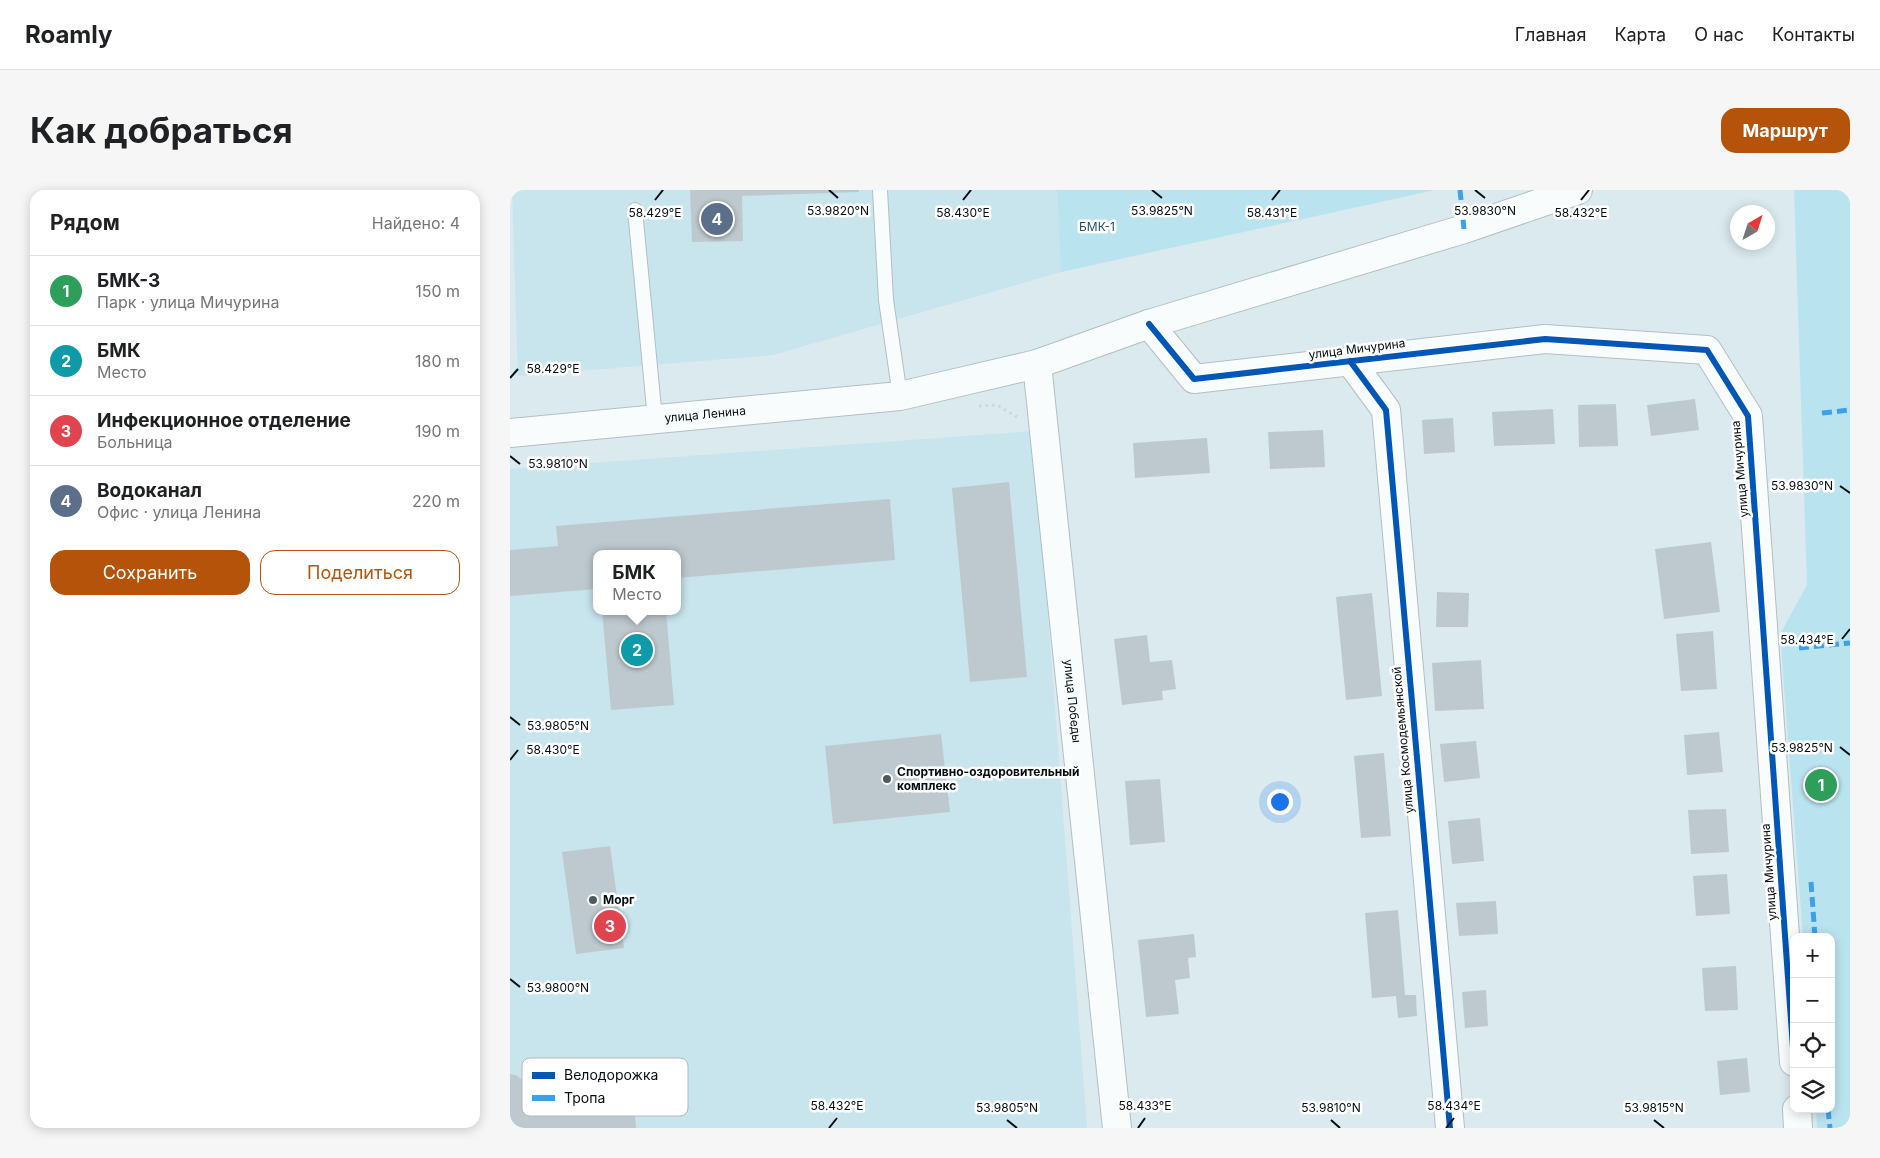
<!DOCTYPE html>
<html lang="ru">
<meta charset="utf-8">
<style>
:root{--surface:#fff;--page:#f6f6f6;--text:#202124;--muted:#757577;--line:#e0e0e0;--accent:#b45309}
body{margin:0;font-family:Inter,sans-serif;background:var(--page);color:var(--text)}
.controls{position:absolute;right:15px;bottom:15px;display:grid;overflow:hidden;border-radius:10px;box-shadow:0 2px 12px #0003}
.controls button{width:45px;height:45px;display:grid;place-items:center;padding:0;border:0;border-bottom:1px solid var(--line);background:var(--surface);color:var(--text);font:25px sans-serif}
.compass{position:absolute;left:1220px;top:15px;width:45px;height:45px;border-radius:50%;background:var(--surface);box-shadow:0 2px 12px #0003;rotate:39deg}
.you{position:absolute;left:769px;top:611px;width:18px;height:18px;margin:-12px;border:4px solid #fff;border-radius:50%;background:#1a73e8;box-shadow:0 0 0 8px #1a73e833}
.badge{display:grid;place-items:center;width:32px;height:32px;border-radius:50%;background:var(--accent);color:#fff;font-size:16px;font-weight:700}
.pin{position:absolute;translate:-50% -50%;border:2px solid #fff;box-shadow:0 1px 5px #0006}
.popup{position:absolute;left:83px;top:360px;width:88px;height:65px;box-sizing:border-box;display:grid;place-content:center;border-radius:10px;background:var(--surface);filter:drop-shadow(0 1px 4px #0005);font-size:16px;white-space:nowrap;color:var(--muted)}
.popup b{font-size:19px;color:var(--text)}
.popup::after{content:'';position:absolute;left:50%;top:100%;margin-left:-10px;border:10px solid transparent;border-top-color:var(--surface)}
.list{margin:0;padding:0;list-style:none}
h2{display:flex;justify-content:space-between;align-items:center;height:65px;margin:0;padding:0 20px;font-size:21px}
h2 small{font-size:16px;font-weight:400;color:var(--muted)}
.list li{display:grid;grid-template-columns:32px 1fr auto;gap:15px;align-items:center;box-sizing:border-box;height:70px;padding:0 20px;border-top:1px solid var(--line)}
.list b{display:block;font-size:19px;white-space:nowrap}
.list p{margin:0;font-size:16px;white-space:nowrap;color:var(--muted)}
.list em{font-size:16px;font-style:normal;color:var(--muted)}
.actions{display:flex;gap:10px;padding:15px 20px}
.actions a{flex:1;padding:11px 0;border:1px solid var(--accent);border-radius:15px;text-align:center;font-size:18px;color:var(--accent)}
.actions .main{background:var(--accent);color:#fff}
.icon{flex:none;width:28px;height:28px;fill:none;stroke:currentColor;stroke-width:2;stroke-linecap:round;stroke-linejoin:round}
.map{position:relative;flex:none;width:1340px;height:938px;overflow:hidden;border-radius:15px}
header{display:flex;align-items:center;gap:30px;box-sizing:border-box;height:70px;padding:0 25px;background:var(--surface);border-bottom:1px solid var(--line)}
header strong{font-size:24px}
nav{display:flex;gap:28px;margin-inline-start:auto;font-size:18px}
.intro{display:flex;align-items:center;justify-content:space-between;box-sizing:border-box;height:120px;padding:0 30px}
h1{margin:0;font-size:35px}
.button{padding:12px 22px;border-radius:15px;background:var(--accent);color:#fff;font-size:18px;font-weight:700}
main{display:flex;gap:30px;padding:0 30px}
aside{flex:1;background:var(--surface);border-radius:15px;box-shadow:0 2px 12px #0003}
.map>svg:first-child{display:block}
.built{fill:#c8e4ed;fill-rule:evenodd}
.green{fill:#bae3f0}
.building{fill:#bec9cf}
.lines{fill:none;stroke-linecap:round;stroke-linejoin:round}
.service-casing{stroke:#b2bfc3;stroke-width:16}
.minor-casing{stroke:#b2bfc3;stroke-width:30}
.secondary-casing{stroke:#b2bfc3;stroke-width:30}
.path{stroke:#d2d6d7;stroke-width:3;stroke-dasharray:2.5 4;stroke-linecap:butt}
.service{stroke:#f9fcfd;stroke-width:14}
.minor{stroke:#f9fcfd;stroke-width:28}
.secondary{stroke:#f9fcfd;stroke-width:28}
.quiet{stroke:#3ca1ea;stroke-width:5;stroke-dasharray:10 5;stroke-linecap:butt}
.cycleway-casing{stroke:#fff;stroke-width:9}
.cycleway{stroke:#0057b8;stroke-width:6}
.ticks{fill:none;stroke:#050e11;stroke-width:2}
.poi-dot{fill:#505b5f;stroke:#fff;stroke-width:2}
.labels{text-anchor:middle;stroke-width:5;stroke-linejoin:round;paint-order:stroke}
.park-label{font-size:12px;fill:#1d5262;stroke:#fff}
.street-label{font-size:12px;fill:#050e11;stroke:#fff}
.poi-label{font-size:12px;font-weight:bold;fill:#050e11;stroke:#fff;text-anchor:start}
.key{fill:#fff;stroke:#b4b7b8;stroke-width:1}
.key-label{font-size:14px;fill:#050e11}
.ticks-label{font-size:12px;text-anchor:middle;fill:#050e11;stroke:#fff;stroke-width:5;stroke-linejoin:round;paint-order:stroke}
</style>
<header>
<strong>Roamly</strong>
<nav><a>Главная</a><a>Карта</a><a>О нас</a><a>Контакты</a></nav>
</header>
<div class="intro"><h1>Как добраться</h1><a class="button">Маршрут</a></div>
<main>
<aside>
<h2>Рядом<small>Найдено: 4</small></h2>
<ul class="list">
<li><span class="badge" style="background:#2e9e5b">1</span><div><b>БМК-3</b><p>Парк · улица Мичурина</p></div><em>150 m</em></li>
<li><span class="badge" style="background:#0f9aa8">2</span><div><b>БМК</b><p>Место</p></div><em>180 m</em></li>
<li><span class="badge" style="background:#e0444e">3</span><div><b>Инфекционное отделение</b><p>Больница</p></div><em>190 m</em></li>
<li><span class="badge" style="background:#5c6f8a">4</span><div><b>Водоканал</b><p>Офис · улица Ленина</p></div><em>220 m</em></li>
</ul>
<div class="actions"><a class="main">Сохранить</a><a>Поделиться</a></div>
</aside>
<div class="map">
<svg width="1340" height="938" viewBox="0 0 1340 938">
<rect width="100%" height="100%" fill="#daeaef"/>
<path class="built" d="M 2,0 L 547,0 L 551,82 L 263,165 L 8,186 Z
M 524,241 L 577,938 L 0,938 L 0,279 ZM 87,364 L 167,364 L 167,421 L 87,421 Z"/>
<path class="green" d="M 547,0 L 925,0 L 551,82 Z
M 1284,0 L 1340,0 L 1340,938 L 1307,938 L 1306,919 L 1321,919 L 1321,747 L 1293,747 L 1270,444 L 1297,395 Z"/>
<path class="building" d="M 180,0 L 349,0 L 349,2 L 232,6 L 233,51 L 182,52 Z
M 1185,209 L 1189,240 L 1141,246 L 1137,215 Z
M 1106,214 L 1108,256 L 1069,257 L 1068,215 Z
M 1043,219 L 1045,254 L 984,256 L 982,222 Z
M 943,228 L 945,262 L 914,264 L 912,230 Z
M 813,240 L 815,277 L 760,279 L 758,242 Z
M 697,248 L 700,283 L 625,288 L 623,253 Z
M 499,292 L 517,487 L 460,492 L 442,298 Z
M 380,309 L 385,370 L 167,388 L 167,364 L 87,364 L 87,399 L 0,406 L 0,360 L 48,356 L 46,336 Z
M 1201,352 L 1210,422 L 1154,429 L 1145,359 Z
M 927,402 L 959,403 L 958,437 L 926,437 Z
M 862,403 L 872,506 L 836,510 L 826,407 Z
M 92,421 L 156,421 L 164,515 L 101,520 Z
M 1203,441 L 1207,499 L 1171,501 L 1166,444 Z
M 637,445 L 640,472 L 662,470 L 666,499 L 652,501 L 653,510 L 612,515 L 604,449 Z
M 971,470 L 974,519 L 925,521 L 922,473 Z
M 1209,542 L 1213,582 L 1177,585 L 1174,545 Z
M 431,544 L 440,622 L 323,634 L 315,556 Z
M 966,551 L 970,588 L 934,592 L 930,554 Z
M 874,563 L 881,646 L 851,648 L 844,566 Z
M 650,589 L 655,652 L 620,655 L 615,591 Z
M 1216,619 L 1219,662 L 1181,664 L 1178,620 Z
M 970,628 L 974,671 L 942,674 L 938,631 Z
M 100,656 L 114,758 L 66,764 L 52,662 Z
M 1217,684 L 1220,724 L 1186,726 L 1183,686 Z
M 986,711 L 988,744 L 949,746 L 946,713 Z
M 888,720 L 895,805 L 906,805 L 907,826 L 888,828 L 886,806 L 862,808 L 855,723 Z
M 684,744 L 686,767 L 678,768 L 680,788 L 665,790 L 669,824 L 636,827 L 628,750 Z
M 1226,776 L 1228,820 L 1195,821 L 1192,778 Z
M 976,800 L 978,836 L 955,838 L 952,802 Z
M 1237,868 L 1240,902 L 1210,905 L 1207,871 Z
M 120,874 L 126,938 L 0,938 L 0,884 L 6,885 L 15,892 L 17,907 L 80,901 L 78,877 Z"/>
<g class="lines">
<defs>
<path id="service" d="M 370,0 L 376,110 L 390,206
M 125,20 L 145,229"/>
<g id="minor">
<path d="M 639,134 L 684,189 L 1035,149 L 1197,160 L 1238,226 L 1284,872"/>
<path d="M 840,171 L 876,220 L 940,938"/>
<path id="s1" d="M 527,174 L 607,938"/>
<path d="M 1287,919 L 1288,938"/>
</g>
<g id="secondary">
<path id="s2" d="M 0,243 L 390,206 L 527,174 L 639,134 L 954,39 L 1068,0"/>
</g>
</defs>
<use href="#service" class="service-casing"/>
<use href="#minor" class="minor-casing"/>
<use href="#secondary" class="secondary-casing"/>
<path class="path" d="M 469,216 L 487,215 L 507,227"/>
<use href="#service" class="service"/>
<use href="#minor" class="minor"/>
<use href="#secondary" class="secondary"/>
<path class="quiet" d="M 950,0 L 954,39
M 1312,223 L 1340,220
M 1289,458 L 1340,453
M 1301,692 L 1305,747
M 1318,919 L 1320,938"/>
<defs>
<path id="cycleway" d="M 639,134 L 684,189 L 1035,149 L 1197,160 L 1238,226 L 1284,872
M 840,171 L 876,220 L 940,938"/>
</defs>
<use href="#cycleway" class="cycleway-casing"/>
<use href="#cycleway" class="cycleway"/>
</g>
<path class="ticks" d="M 319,0 L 328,8M 642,0 L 652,8M 965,0 L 975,8M 145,10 L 153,0M 453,10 L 461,0M 762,10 L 770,0M 1071,10 L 1079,0M 0,188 L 8,179M 0,266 L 10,274M 1330,296 L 1340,303M 1332,449 L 1340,439M 0,527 L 10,535M 1330,557 L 1340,565M 0,570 L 8,560M 0,789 L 10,797M 497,930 L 507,938M 821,930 L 830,938M 1144,930 L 1154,938M 319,938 L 327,928M 628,938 L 635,928M 936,938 L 944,928"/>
<g class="poi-dot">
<circle cx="377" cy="589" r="5"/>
<circle cx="83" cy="710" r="5"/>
</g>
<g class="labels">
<g class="park-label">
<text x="587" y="41">БМК-1</text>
</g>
<g class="street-label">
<text transform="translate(847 159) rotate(-7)" y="4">улица Мичурина</text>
<text dy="4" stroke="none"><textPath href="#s2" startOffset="196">улица Ленина</textPath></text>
<text transform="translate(1230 279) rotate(-95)" y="4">улица Мичурина</text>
<text dy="4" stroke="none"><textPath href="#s1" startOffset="339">улица Победы</textPath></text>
<text transform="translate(893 550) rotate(-95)" y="4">улица Космодемьянской</text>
<text transform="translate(1259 682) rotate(-94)" y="4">улица Мичурина</text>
</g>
<g class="poi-label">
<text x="387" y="586">Спортивно-оздоровительный<tspan x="387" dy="14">комплекс</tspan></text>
<text x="93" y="714">Морг</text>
</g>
</g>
<rect x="12" y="868" width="166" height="58" rx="8" class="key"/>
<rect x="22" y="882" width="23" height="7" fill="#0057b8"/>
<rect x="22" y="905" width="23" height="6" fill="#3ca1ea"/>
<g class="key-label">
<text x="54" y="890">Велодорожка</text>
<text x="54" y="913">Тропа</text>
</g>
<g class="ticks-label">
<text x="328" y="25">53.9820°N</text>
<text x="652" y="25">53.9825°N</text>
<text x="975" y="25">53.9830°N</text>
<text x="453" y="27">58.430°E</text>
<text x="145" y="27">58.429°E</text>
<text x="762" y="27">58.431°E</text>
<text x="1071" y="27">58.432°E</text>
<text x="43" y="183">58.429°E</text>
<text x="48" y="278">53.9810°N</text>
<text x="1292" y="300">53.9830°N</text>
<text x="1297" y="454">58.434°E</text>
<text x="48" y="540">53.9805°N</text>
<text x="1292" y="562">53.9825°N</text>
<text x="43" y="564">58.430°E</text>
<text x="48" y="802">53.9800°N</text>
<text x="327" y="920">58.432°E</text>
<text x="635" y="920">58.433°E</text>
<text x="944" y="920">58.434°E</text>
<text x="497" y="922">53.9805°N</text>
<text x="821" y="922">53.9810°N</text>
<text x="1144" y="922">53.9815°N</text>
</g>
</svg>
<div class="controls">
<button>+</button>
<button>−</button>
<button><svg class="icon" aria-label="locate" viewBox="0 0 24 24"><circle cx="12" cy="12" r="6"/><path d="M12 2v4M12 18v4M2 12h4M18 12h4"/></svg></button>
<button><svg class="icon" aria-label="layers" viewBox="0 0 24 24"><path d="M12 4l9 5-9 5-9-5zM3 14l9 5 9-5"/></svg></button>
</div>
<svg class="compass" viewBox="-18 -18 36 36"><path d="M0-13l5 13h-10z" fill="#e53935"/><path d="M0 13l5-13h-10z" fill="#757577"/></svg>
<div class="you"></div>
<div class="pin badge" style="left:1311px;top:595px;background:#2e9e5b">1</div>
<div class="pin badge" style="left:127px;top:460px;background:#0f9aa8">2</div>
<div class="popup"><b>БМК</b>Место</div>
<div class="pin badge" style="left:100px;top:736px;background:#e0444e">3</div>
<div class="pin badge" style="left:207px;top:29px;background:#5c6f8a">4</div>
</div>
</main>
